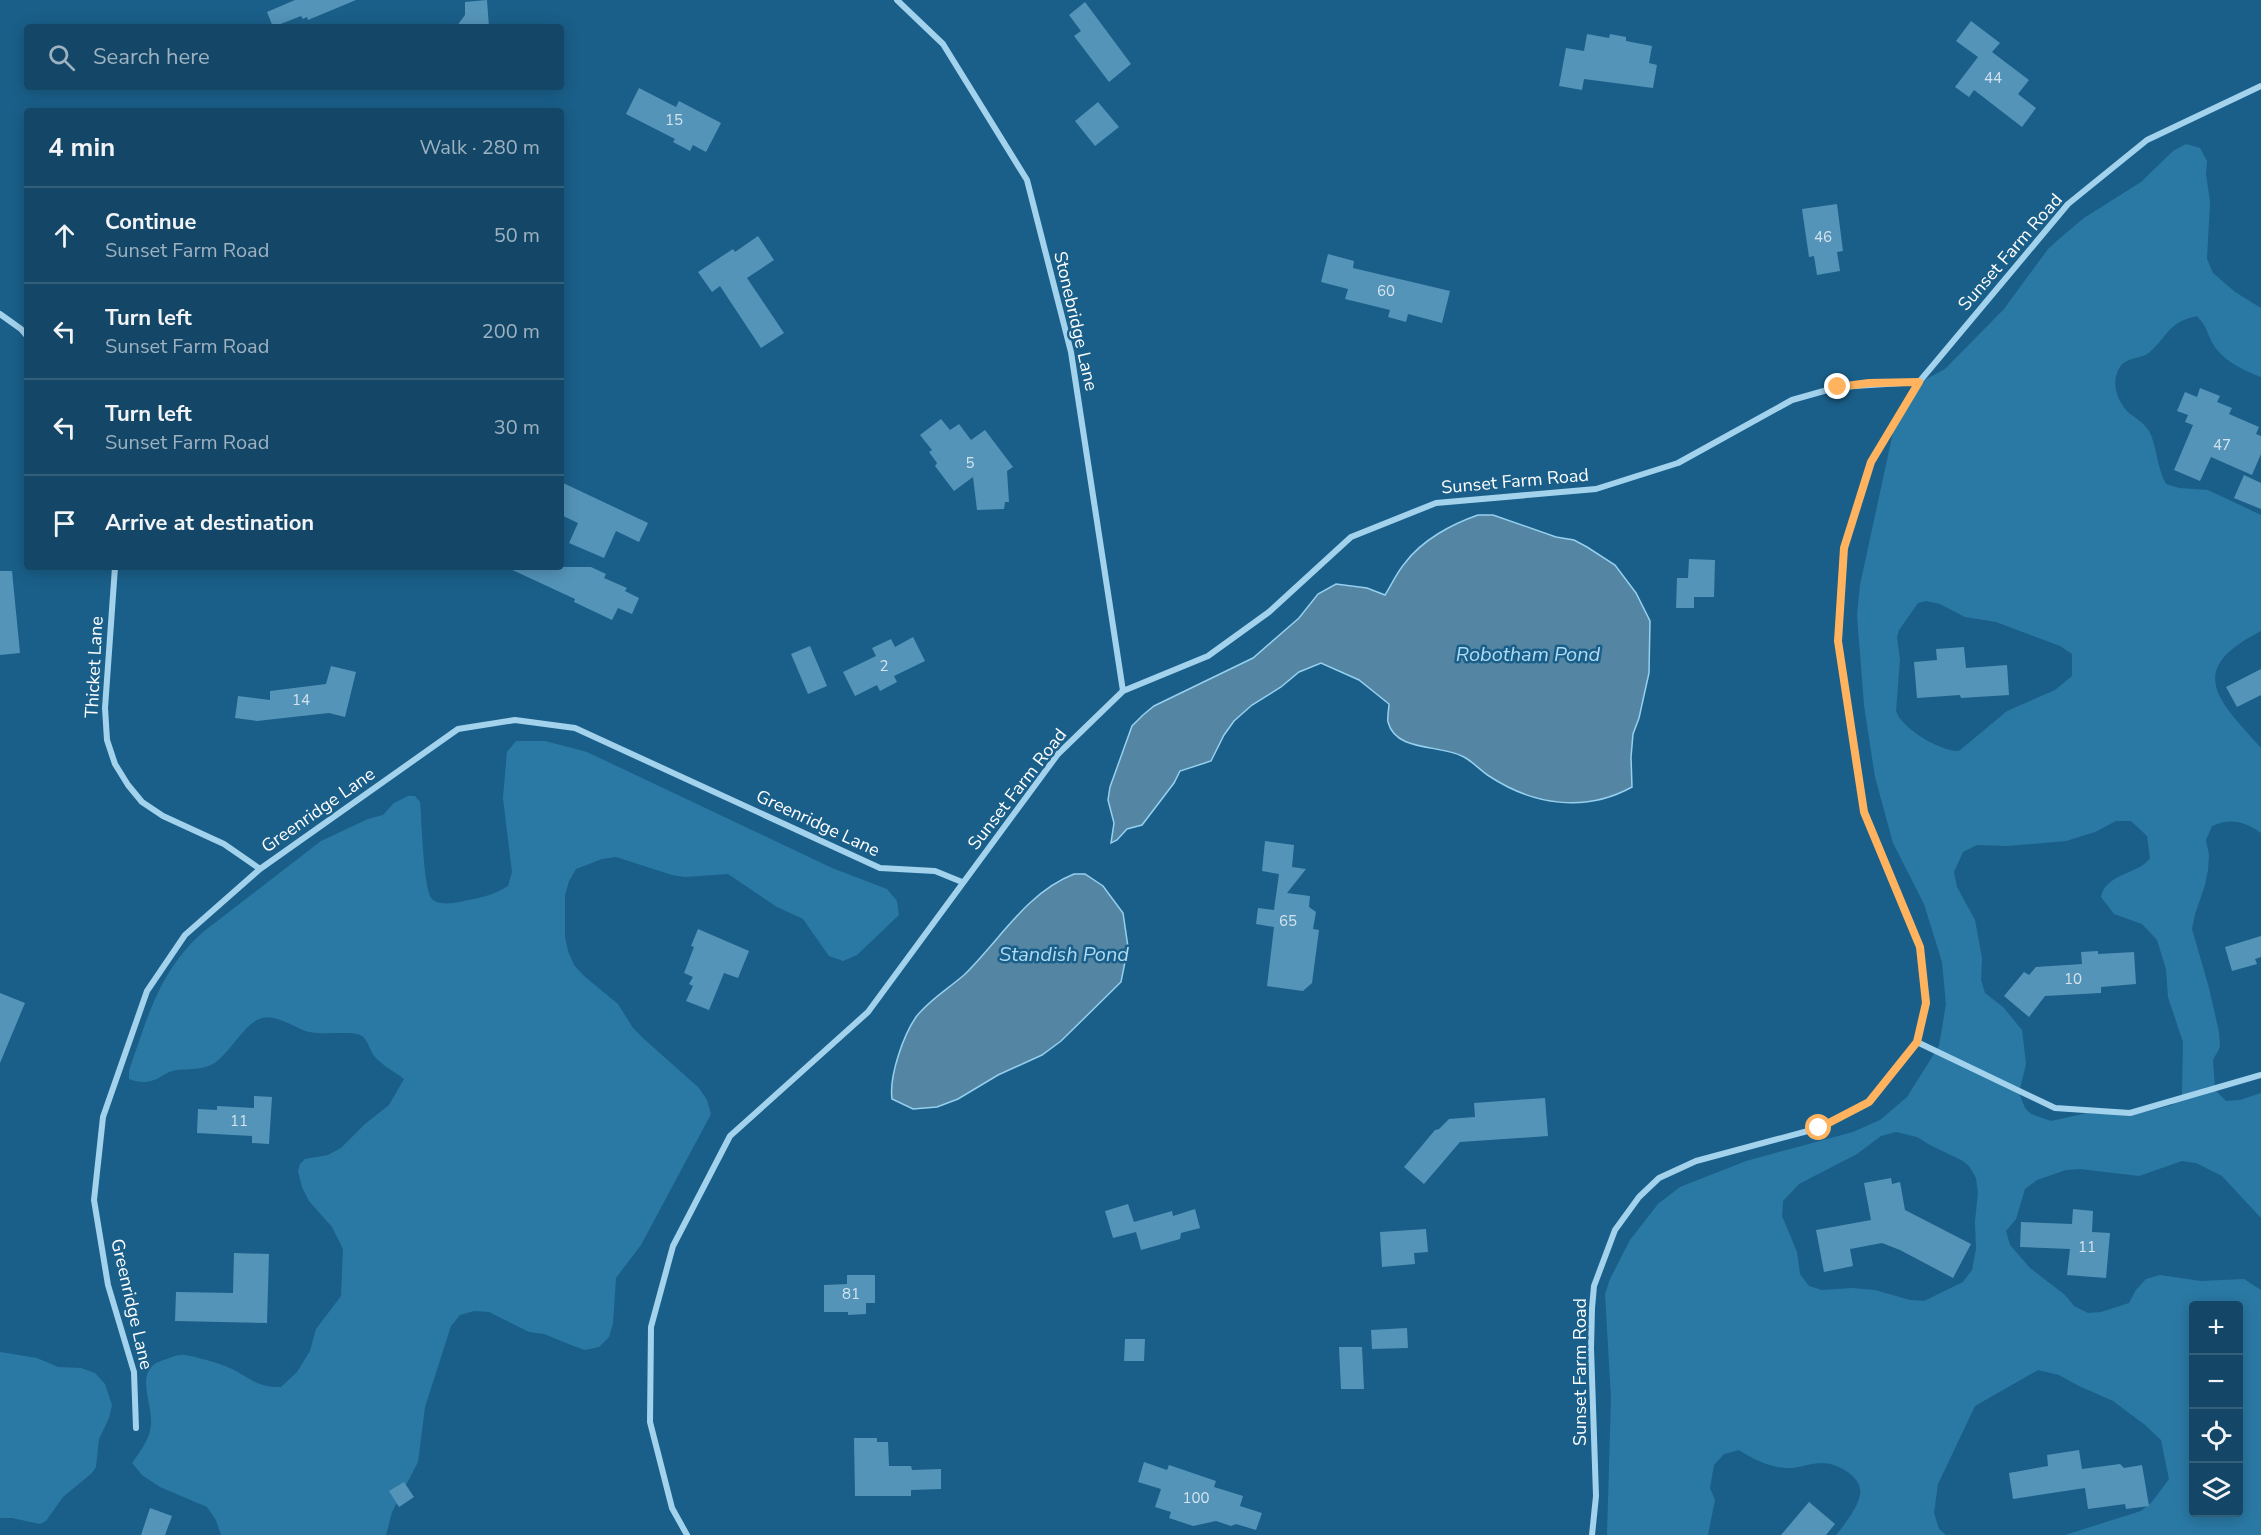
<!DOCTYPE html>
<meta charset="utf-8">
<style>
:root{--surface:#144767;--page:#1d4e6d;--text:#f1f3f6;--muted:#9db2c0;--line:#335f7b}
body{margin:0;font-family:"Nunito Sans",sans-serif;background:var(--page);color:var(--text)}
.controls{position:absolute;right:18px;bottom:18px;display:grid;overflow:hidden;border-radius:6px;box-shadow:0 3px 15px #0003}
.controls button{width:54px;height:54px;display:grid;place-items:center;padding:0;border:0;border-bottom:2px solid var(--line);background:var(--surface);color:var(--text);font:30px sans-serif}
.stop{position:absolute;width:18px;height:18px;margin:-14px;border:4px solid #ffb35f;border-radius:50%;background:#fff}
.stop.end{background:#ffb35f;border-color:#fff;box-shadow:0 2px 6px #0008}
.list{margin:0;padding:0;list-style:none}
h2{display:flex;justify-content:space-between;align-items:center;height:78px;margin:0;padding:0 24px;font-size:26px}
h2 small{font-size:20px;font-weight:400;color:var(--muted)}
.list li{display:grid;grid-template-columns:39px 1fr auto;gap:18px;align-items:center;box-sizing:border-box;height:96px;padding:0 24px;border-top:2px solid var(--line)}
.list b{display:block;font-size:22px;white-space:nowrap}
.list p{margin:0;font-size:20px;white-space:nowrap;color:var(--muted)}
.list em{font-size:20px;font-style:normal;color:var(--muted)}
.icon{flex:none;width:33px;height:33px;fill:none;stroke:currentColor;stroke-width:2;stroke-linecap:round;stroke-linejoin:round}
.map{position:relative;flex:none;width:2261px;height:1535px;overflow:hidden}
.search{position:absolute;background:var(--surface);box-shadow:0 3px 15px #0003;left:24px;top:24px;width:540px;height:66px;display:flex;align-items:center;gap:15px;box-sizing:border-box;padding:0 21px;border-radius:6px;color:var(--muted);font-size:22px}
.panel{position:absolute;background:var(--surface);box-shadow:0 3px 15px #0003;left:24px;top:108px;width:540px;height:462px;border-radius:6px}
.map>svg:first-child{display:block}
.green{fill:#2a79a5;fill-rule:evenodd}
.water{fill:#5486a3;stroke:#96d0ef;stroke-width:1.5}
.building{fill:#5494b9}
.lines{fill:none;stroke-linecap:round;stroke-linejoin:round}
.minor{stroke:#a3d2ed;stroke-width:6}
.route{stroke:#ffb35f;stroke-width:8}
.labels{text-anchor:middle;stroke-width:5;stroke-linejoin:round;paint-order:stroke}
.number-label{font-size:15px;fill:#d4e4ee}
.street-label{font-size:18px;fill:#fff;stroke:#1a5f89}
.water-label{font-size:20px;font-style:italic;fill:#afdbf4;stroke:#1a5f89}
</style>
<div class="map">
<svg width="2261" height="1535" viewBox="0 0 2261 1535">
<rect width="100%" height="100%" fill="#1a5f89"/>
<path class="green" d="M 2186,144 L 2200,148 L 2207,161 L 2206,174 L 2210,202 L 2207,259 L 2213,273 L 2235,292 L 2261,308 L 2261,377 C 2243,370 2219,359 2211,340 C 2205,328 2207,327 2197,316 C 2169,322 2170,333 2151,351 C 2142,360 2127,356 2120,367 C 2110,382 2117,401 2129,413 C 2137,419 2144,423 2149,431 C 2157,446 2156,465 2166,484 L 2179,488 L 2208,490 L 2261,515 L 2261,631 C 2184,670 2218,700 2261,748 L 2261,833 C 2244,821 2231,818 2212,826 L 2206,840 L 2209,855 L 2208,870 L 2205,885 L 2195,914 L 2192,929 L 2209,988 L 2219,1032 L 2220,1047 L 2213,1060 L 2215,1090 L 2226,1101 L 2240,1100 L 2261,1093 L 2261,1218 L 2222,1176 L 2196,1163 L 2182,1161 L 2139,1176 L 2080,1169 L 2066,1170 L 2037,1180 L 2025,1189 L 2016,1219 L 2006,1231 L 2010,1245 L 2030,1268 L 2065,1295 L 2074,1306 L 2088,1313 L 2101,1312 L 2129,1303 L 2136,1290 L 2146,1279 L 2160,1275 L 2201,1281 L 2244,1279 L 2261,1290 L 2261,1535 L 2065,1535 L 2141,1511 L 2152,1502 L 2169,1479 L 2161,1440 L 2145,1425 L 2113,1401 L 2079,1386 L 2059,1375 L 2038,1370 L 1975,1406 L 1938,1484 L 1934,1513 L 1939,1529 L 1946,1535 L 1836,1535 C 1845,1524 1857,1509 1860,1495 C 1864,1478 1838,1463 1822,1463 C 1810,1463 1798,1469 1786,1468 C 1768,1467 1753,1459 1739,1450 L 1724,1454 L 1714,1465 L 1710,1488 L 1715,1500 L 1708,1535 L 1607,1535 L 1611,1398 L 1605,1294 L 1610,1279 L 1630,1240 L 1658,1204 L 1680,1187 L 1746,1161 L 1853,1132 L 1880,1120 L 1907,1097 L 1939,1046 L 1946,1004 L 1942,962 L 1924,904 L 1893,843 L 1875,777 L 1864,705 L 1857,615 L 1860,585 L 1895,423 L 1917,384 L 1945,369 L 2004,309 L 2048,249 L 2059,239 L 2084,218 L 2141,182 L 2173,151 ZM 1926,601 L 1940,604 L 1965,617 L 1996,622 L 2060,646 L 2072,654 L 2072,676 L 2055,690 L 2007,711 L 1959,751 C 1941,752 1901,728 1896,711 L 1900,659 L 1897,637 L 1899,630 L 1918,603 ZM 2116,821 L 2131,821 L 2147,836 L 2150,858 C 2140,874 2106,873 2101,897 L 2114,914 L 2142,924 L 2157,940 L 2166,969 L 2168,997 L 2183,1042 L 2182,1095 L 2172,1105 L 2145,1112 L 2116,1114 L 2087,1113 L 2051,1121 L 2031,1114 L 2025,1108 L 2019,1093 L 2026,1064 L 2022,1030 L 2003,1007 L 1985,993 L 1981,980 L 1982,958 L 1975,920 L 1957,887 L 1954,872 L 1963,852 L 1977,845 L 2007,846 L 2066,841 L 2095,832 ZM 1896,1132 L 1917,1137 L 1930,1145 L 1963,1161 L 1969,1166 L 1976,1178 L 1978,1193 L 1975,1221 L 1976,1249 L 1972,1270 L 1963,1282 L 1924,1301 L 1910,1300 L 1875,1290 L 1852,1288 L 1822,1290 L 1809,1286 L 1800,1274 L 1797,1252 L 1782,1216 L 1783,1201 L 1799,1184 L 1857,1154 L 1881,1136 ZM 2194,1306 L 2238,1306 L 2238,1512 L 2194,1512 Z
M 516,741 L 545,741 L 587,752 L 832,868 L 887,889 L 897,901 L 899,915 L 857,955 L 843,961 L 829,956 L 803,919 L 777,907 L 728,874 L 685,877 L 672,875 L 616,857 L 602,859 L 576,869 L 569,881 L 565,895 L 565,937 L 568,951 L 574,965 L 584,976 L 618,1004 L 633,1028 L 644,1039 L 699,1088 L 707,1100 L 711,1114 L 641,1245 L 616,1278 L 613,1323 L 609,1337 L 599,1347 L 585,1350 L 571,1345 L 544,1334 L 529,1332 L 489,1312 L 474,1311 L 460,1315 L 451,1326 L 425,1407 L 418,1462 L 392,1512 L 386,1535 L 221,1535 L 216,1520 L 207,1507 L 160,1487 L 142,1475 L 132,1463 C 139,1453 147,1443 150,1431 C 157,1406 128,1368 167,1359 C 172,1357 179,1354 185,1355 C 197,1357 223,1364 234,1370 C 253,1380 257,1387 281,1387 L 297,1372 L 310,1351 L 316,1329 L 341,1296 L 343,1249 L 332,1227 L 309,1201 L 302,1187 L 298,1171 L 300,1164 L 305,1159 L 328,1155 L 341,1148 L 365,1124 L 389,1105 L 404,1079 C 395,1072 382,1065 375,1057 C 369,1050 368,1038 360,1035 C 351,1031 322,1035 309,1032 C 295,1029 278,1014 262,1018 C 246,1022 231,1051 216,1062 C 204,1071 186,1068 172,1071 C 165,1073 159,1079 151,1081 C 144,1083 136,1082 129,1079 L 129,1071 C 147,1018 160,970 203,932 L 321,841 L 368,819 L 383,815 L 394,803 L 408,796 L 415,796 L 420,802 C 422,820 423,888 432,899 C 438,906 456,903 464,901 C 480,898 494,895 508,886 L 512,872 L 503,798 L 507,752 Z
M 0,1352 L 37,1358 L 58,1367 L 81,1368 L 95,1373 L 105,1384 L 112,1405 L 109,1418 L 99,1439 L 96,1467 L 92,1473 L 63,1497 L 46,1521 L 40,1524 L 12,1518 L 0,1518 Z"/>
<path class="water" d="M 1478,515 L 1493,515 L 1556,537 L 1574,540 L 1587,547 L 1615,565 L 1636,593 L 1650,621 L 1649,673 L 1639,718 L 1633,734 L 1631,757 L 1632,787 C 1585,813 1533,805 1489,776 C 1480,770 1473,762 1464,757 C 1442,744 1396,753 1388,722 C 1387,717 1389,709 1389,704 L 1359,680 L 1321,663 L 1299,672 L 1281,687 L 1252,705 L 1234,721 L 1224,735 L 1211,761 L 1180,771 L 1174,783 L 1142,825 L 1127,829 L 1117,840 L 1111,843 L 1114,823 L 1108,800 L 1110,787 L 1132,726 L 1143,715 L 1154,706 L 1253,658 L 1299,618 L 1318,594 L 1336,584 L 1367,588 L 1385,595 C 1392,584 1397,572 1405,563 C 1422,540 1452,524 1478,515 Z
M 1074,874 L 1085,874 L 1103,886 L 1123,913 L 1128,947 L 1121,982 L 1061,1041 L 1042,1055 L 998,1075 L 958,1099 L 937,1107 L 913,1109 L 892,1099 C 889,1076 903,1036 916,1017 C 929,1000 948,989 964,975 C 1000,940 1026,893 1074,874 Z"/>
<path class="building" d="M 295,0 L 356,0 L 308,20 L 307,17 L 303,19 L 301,16 L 273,27 L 267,12 Z
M 487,0 L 489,27 L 456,27 L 465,15 L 465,2 Z
M 1085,2 L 1131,64 L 1109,82 L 1074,36 L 1081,31 L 1069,15 Z
M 1971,21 L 2000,43 L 1992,52 L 2029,80 L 2018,94 L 2036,108 L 2022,127 L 1974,90 L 1969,97 L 1955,87 L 1978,57 L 1956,41 Z
M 1587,34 L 1609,38 L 1610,34 L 1626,37 L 1626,41 L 1652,46 L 1649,63 L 1657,65 L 1653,88 L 1584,79 L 1582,90 L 1559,86 L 1566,48 L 1584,51 Z
M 639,88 L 676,107 L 679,101 L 721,123 L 706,152 L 693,145 L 690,151 L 673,142 L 675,139 L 626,114 Z
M 1098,102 L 1119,127 L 1095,146 L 1075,121 Z
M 1837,204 L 1843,251 L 1837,252 L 1840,271 L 1817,275 L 1814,256 L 1809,257 L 1802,209 Z
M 758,236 L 774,260 L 747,278 L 784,333 L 761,348 L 720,286 L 712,292 L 698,272 L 733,249 L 735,252 Z
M 1328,254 L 1354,261 L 1353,268 L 1450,291 L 1442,323 L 1408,314 L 1406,322 L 1388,317 L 1390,310 L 1345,299 L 1348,289 L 1321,282 Z
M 2200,388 L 2220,396 L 2217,402 L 2232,408 L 2229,414 L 2259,427 L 2256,434 L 2261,436 L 2261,454 L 2252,475 L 2211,457 L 2200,481 L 2174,470 L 2193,425 L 2185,422 L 2188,415 L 2177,411 L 2185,392 L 2197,397 Z
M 941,419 L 950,430 L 959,424 L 971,440 L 985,430 L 1013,467 L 1007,471 L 1009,502 L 1005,502 L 1004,509 L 977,510 L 973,477 L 954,491 L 935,466 L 937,463 L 929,452 L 932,450 L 920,435 Z
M 2244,475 L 2261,483 L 2261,509 L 2234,498 Z
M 561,482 L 648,523 L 639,542 L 616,531 L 604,558 L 569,543 L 578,523 L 561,515 Z
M 1689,559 L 1715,560 L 1714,597 L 1694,597 L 1694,608 L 1676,608 L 1677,578 L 1688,578 Z
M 506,567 L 591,567 L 606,574 L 604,578 L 627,588 L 625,591 L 639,598 L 632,614 L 618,608 L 612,620 L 574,602 L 575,599 Z
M 0,571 L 12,571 L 20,653 L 0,655 Z
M 913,637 L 925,661 L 894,676 L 897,682 L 880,691 L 877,685 L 855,696 L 843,672 L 876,656 L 872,648 L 891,639 L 895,647 Z
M 810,646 L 827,686 L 808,694 L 791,654 Z
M 1964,647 L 1966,668 L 2007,665 L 2009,695 L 1961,698 L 1960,695 L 1917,698 L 1914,662 L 1937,660 L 1936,649 Z
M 331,666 L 356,672 L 345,717 L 329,713 L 257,721 L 235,718 L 238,696 L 270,700 L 270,691 L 326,684 Z
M 2261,669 L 2261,695 L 2237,707 L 2226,687 Z
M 1265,841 L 1294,845 L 1292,867 L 1306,869 L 1287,893 L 1310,896 L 1309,907 L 1316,912 L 1313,929 L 1319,930 L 1312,983 L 1303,991 L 1267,986 L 1274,927 L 1256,924 L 1258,908 L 1274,910 L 1279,874 L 1262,871 Z
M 698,929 L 749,951 L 738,978 L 724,973 L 709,1010 L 686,1001 L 693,986 L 689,984 L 693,977 L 684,973 L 694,947 L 691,946 Z
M 2261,936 L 2261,957 L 2255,959 L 2257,964 L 2232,971 L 2225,947 Z
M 2098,951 L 2098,954 L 2134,952 L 2136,984 L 2101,987 L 2101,993 L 2045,996 L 2029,1017 L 2004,996 L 2024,972 L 2029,975 L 2036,967 L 2082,964 L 2081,952 Z
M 0,993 L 25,1003 L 0,1063 Z
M 254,1096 L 272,1097 L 269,1144 L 252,1143 L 252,1136 L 197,1133 L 198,1109 L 217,1110 L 217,1106 L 254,1108 Z
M 1545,1098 L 1548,1136 L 1460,1142 L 1424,1184 L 1404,1167 L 1435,1130 L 1439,1129 L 1449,1119 L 1475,1117 L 1474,1103 Z
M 1891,1178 L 1892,1184 L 1900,1182 L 1905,1210 L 1971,1244 L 1953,1278 L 1900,1250 L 1882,1243 L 1850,1249 L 1853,1266 L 1824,1272 L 1816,1230 L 1871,1220 L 1864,1183 Z
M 1128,1204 L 1134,1222 L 1172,1211 L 1173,1216 L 1195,1209 L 1200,1228 L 1181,1233 L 1180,1239 L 1141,1250 L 1136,1232 L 1113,1238 L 1105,1211 Z
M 2073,1209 L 2093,1211 L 2092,1232 L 2110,1233 L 2106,1278 L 2067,1275 L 2070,1249 L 2020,1247 L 2021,1222 L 2072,1224 Z
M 1426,1229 L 1428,1252 L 1414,1253 L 1415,1264 L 1382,1267 L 1380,1232 Z
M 234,1253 L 269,1254 L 267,1323 L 175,1321 L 176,1292 L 233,1293 Z
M 847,1275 L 875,1275 L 875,1303 L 866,1303 L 866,1314 L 848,1315 L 848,1312 L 824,1312 L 824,1285 L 847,1284 Z
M 1407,1328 L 1408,1348 L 1372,1349 L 1371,1330 Z
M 1125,1339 L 1145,1339 L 1144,1361 L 1124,1361 Z
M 1339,1347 L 1362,1347 L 1364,1389 L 1341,1389 Z
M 854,1438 L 877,1438 L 877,1442 L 888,1442 L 889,1466 L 911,1466 L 912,1470 L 941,1469 L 941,1489 L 911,1490 L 911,1496 L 855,1496 Z
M 2079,1450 L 2082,1469 L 2120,1464 L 2124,1468 L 2142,1465 L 2149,1506 L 2126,1509 L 2125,1504 L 2088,1509 L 2085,1488 L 2013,1499 L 2009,1473 L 2048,1466 L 2047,1455 Z
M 1144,1462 L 1167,1470 L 1169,1465 L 1216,1481 L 1214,1487 L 1243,1496 L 1240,1506 L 1262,1513 L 1256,1530 L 1236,1524 L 1231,1526 L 1216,1521 L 1193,1526 L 1169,1518 L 1171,1512 L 1155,1507 L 1161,1489 L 1138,1482 Z
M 404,1482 L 414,1497 L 399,1507 L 389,1491 Z
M 1809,1502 L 1835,1524 L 1826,1535 L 1781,1535 Z
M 150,1508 L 172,1516 L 165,1535 L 141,1535 Z"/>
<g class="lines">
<path class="minor" d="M 897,0 L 943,44 L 1027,180 L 1071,352 L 1123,691
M 0,314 L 21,329 L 27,336
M 115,567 L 105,708 L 107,740 L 115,764 L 128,785 L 142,802 L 163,816 L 224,844 L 260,869
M 1917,1042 L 2055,1108 L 2130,1113 L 2261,1075
M 136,1428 L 134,1372 L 108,1285 L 94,1200 L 103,1117 L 147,991 L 185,935 L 260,869 L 458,729 L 515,720 L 575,728 L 880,868 L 935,871 L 962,882
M 687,1535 L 672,1508 L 650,1422 L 651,1327 L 673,1246 L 730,1136 L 868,1012 L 1058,754 L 1123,691 L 1208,656 L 1269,612 L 1351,537 L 1436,503 L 1596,489 L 1678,463 L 1792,400 L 1838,387 L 1919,382
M 1592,1535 L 1596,1496 L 1591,1348 L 1592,1308 L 1594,1286 L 1615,1230 L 1639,1197 L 1659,1178 L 1696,1161 L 1819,1128 L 1869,1102 L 1917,1042 L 1926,1003 L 1920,947 L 1864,811 L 1838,641 L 1844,548 L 1871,462 L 1919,382 L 2068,204 L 2147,140 L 2261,86"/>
</g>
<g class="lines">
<path class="route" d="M 1819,1128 L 1869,1102 L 1917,1042 L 1926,1003 L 1920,947 L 1864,812 L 1838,641 L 1844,548 L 1871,462 L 1919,382 L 1869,383 L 1838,387"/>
</g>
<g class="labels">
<g class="number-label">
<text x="1993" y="83">44</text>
<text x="674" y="125">15</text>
<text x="1823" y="242">46</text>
<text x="1386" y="296">60</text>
<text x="2222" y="450">47</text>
<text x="970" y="468">5</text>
<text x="884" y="671">2</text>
<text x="301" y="705">14</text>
<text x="1288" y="926">65</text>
<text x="2073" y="984">10</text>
<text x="239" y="1126">11</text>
<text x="2087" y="1252">11</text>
<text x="851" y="1299">81</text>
<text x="1196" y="1503">100</text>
</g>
<g class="street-label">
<text transform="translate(2010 252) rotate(-49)" y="6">Sunset Farm Road</text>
<text transform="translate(1076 321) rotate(77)" y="6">Stonebridge Lane</text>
<text transform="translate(1515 481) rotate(-5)" y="6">Sunset Farm Road</text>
<text transform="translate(94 667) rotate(-87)" y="6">Thicket Lane</text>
<text transform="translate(1017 789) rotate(-52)" y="6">Sunset Farm Road</text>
<text transform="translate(318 810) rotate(-35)" y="6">Greenridge Lane</text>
<text transform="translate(818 823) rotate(25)" y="6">Greenridge Lane</text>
<text transform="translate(132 1304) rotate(77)" y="6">Greenridge Lane</text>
<text transform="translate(1580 1372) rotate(-90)" y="6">Sunset Farm Road</text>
</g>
<g class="water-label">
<text x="1528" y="661">Robotham Pond</text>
<text x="1064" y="961">Standish Pond</text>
</g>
</g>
</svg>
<div class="controls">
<button>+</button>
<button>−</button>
<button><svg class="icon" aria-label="locate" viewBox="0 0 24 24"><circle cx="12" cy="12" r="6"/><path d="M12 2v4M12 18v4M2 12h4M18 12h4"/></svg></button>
<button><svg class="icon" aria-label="layers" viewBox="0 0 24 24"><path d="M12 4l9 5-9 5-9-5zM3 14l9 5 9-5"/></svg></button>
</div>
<div class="stop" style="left:1819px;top:1128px"></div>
<div class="stop end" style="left:1838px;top:387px"></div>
<div class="search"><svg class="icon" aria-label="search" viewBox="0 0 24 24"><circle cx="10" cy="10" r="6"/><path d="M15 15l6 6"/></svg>Search here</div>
<section class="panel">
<h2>4 min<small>Walk · 280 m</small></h2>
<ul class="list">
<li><svg class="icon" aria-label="ahead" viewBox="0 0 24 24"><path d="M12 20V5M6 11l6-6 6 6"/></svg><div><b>Continue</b><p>Sunset Farm Road</p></div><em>50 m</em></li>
<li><svg class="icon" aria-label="left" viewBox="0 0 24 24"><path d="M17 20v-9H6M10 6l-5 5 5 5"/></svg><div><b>Turn left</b><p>Sunset Farm Road</p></div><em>200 m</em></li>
<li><svg class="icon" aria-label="left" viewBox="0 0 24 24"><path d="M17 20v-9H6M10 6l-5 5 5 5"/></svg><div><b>Turn left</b><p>Sunset Farm Road</p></div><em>30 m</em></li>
<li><svg class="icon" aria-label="arrive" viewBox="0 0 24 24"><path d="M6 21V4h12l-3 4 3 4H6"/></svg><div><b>Arrive at destination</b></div></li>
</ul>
</section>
</div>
